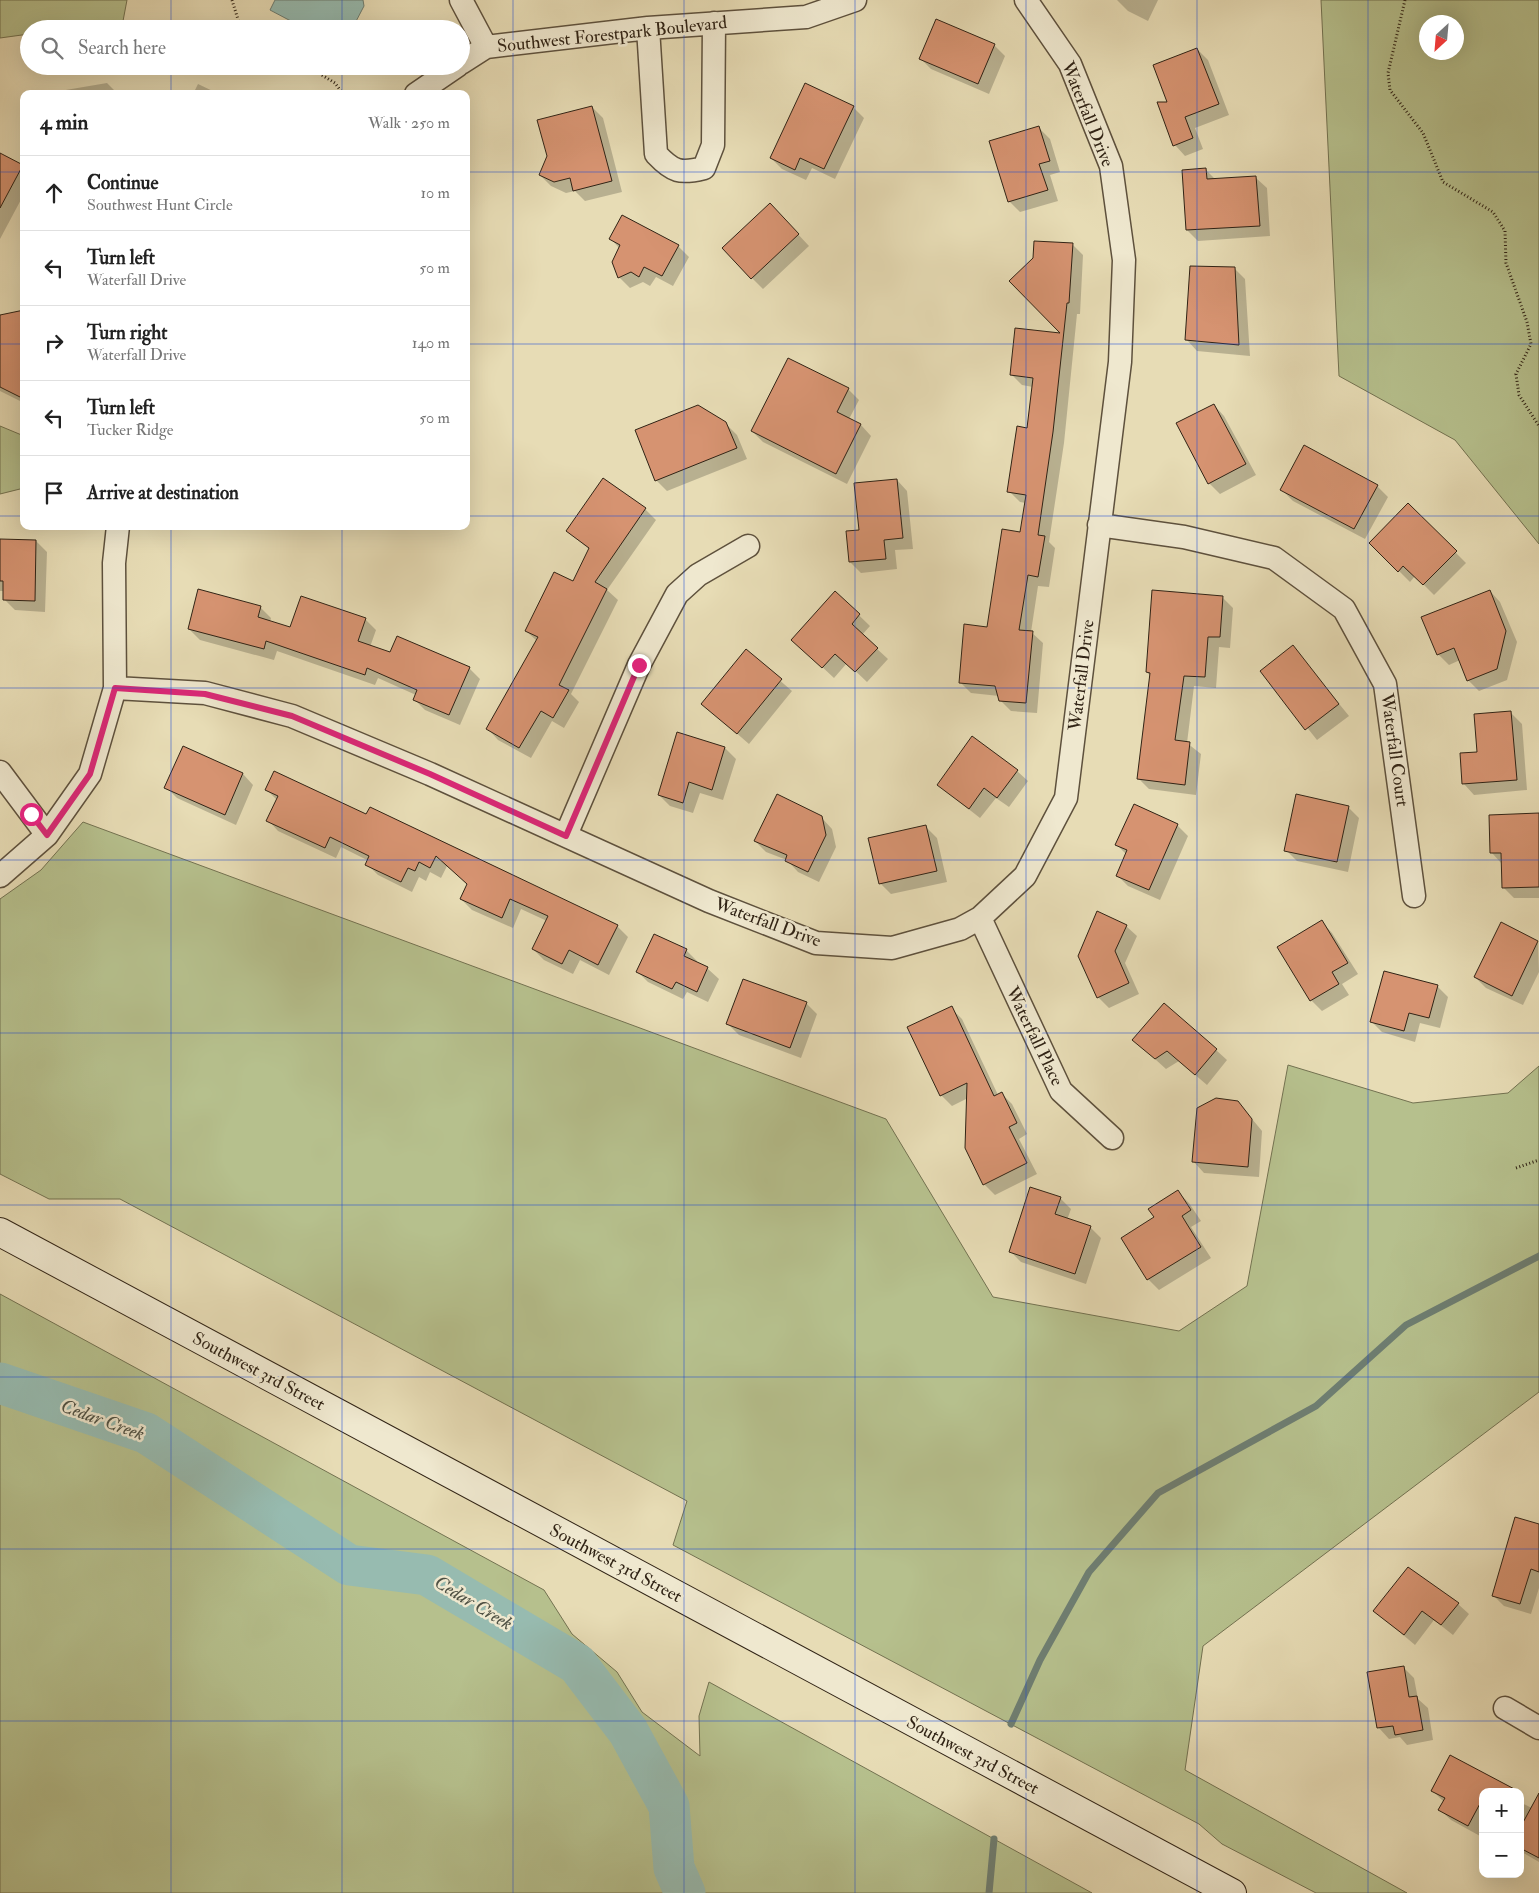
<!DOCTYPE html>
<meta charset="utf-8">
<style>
:root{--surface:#fff;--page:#f2f2f2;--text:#222;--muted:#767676;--line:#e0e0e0}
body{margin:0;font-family:"IM FELL Double Pica",serif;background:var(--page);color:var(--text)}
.controls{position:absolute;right:15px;bottom:15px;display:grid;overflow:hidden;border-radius:10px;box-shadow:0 5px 20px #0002}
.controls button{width:45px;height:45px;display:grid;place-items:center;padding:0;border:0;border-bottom:1px solid var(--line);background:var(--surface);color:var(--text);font:25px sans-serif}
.compass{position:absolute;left:1419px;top:15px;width:45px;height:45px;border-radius:50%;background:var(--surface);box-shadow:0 5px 20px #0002;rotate:206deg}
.stop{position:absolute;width:15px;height:15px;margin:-11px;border:4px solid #db2777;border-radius:50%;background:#fff}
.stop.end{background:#db2777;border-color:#fff;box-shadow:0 1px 5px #0008}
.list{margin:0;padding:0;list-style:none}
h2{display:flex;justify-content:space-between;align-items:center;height:65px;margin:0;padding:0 20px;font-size:21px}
h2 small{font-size:16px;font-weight:400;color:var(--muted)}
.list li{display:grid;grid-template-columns:32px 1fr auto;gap:15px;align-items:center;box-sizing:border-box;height:75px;padding:0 20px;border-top:1px solid var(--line)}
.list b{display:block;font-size:19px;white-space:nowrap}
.list p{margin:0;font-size:16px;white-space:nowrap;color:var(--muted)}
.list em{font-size:16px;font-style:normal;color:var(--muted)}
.icon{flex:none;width:28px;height:28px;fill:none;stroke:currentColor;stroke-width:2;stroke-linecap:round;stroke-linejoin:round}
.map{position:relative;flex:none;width:1539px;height:1893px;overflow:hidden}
.search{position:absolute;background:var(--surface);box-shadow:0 5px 20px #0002;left:20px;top:20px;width:450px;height:55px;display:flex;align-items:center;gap:12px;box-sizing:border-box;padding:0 18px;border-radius:28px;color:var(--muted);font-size:19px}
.panel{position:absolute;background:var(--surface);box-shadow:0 5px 20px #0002;left:20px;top:90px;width:450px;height:440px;border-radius:10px}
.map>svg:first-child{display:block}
.green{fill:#b6c08d;stroke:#737251;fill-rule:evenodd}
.water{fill:#97bbb0;stroke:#6e7e72}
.shadow{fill:#0003}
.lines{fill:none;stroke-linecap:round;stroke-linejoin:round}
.stream{stroke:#6e7e72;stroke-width:7}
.river{stroke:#97bbb0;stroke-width:41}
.building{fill:#d69371;stroke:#302315}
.minor-casing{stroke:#5e513d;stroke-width:25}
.secondary-casing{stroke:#302315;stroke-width:30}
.path{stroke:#302315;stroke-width:3;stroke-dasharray:1 2.5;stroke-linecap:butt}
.minor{stroke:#efe8cf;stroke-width:22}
.secondary{stroke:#efe8cf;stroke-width:28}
.route{stroke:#db2777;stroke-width:6}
.grid{fill:none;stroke:#1d4ed8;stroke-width:1;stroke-opacity:0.55}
.labels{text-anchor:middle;stroke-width:5;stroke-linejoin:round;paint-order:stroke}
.street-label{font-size:18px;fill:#302315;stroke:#efe8cf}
.water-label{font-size:19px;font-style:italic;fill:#4f5144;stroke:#efe8cf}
</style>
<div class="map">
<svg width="1539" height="1893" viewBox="0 0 1539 1893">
<rect width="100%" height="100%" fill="#e7dcb5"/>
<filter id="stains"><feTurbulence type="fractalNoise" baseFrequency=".004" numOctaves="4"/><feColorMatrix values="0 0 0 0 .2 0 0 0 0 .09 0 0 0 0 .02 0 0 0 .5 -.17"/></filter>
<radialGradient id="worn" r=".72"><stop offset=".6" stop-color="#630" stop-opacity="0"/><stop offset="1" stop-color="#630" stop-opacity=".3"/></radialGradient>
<path class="green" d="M 0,0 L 127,0 L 123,21 L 68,29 L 29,29 L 29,34 L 0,38 Z
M 1321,0 L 1539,0 L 1539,544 L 1455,440 L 1339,376 ZM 1426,22 L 1456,22 L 1456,52 L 1426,52 Z
M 0,426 L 24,436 L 24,488 L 0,494 Z
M 83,822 L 886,1119 L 993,1297 L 1179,1331 L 1247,1286 L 1288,1065 L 1413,1103 L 1508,1093 L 1539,1066 L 1539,1392 L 1203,1646 L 1185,1770 L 1407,1893 L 1316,1893 L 1222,1844 L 1199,1824 L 673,1545 L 687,1501 L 120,1199 L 49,1199 L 0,1174 L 0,899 L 41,870 Z
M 0,1294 L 544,1590 L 572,1634 L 617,1672 L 642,1712 L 700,1756 L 699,1716 L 709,1682 L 1092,1893 L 0,1893 Z"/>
<path class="water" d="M 275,0 L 363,0 L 364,6 L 352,29 L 306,29 L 270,10 Z"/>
<path class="shadow" d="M 1117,0 L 1158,0 L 1148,21 L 1128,11 Z
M 994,45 L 1005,56 L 989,94 L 931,69 L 920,58 Z
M 1197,49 L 1208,60 L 1229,115 L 1195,128 L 1203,149 L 1185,156 L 1175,145 L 1169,104 Z
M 107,83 L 118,94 L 42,94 Z
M 198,84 L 219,94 L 193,94 Z
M 806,85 L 853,107 L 864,118 L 835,179 L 812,168 L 806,180 L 782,169 L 771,158 Z
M 592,107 L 603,118 L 622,192 L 585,201 L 575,191 L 566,193 L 551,186 L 540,175 Z
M 1039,128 L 1050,139 L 1060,172 L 1050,175 L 1058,201 L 1020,212 L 1009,201 Z
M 0,154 L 24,168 L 24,194 L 0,239 Z
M 1206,170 L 1216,180 L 1256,178 L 1267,188 L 1270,236 L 1198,241 L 1187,230 Z
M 781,216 L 809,246 L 763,289 L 752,278 Z
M 611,239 L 678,246 L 689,257 L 673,286 L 656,277 L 650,286 L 643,282 L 630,288 L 619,277 L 620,249 Z
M 1072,244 L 1083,255 L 1080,314 L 1077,314 L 1064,443 L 1049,542 L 1055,548 L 1049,587 L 1038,586 L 1031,632 L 1043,643 L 1037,713 L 1011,711 L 1000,700 L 999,696 L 971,693 L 960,682 L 988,628 L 1021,534 L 1026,503 L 1020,502 L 1009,491 L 1028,429 L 1033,387 L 1022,385 L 1011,374 L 1063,335 Z
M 1234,268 L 1245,279 L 1250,356 L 1197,351 L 1187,340 Z
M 24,311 L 24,403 L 0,391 L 0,316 Z
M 466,371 L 469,374 L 466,394 Z
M 848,389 L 859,400 L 849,419 L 861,425 L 871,436 L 847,484 L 763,442 L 752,431 Z
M 1214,405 L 1224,416 L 1256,475 L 1220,494 L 1209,483 Z
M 725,423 L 737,435 L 747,459 L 667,491 L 656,480 Z
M 897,480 L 907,491 L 913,549 L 895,550 L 897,569 L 861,573 L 850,562 L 860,531 Z
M 1377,486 L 1388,497 L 1365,539 L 1293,501 L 1282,490 Z
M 1408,505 L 1466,563 L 1434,595 L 1415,576 L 1410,582 L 1371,543 Z
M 645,509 L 656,520 L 607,590 L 618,600 L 571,694 L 579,702 L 564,728 L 552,721 L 531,758 L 498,740 L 488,729 L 537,641 L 526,631 L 574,583 L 590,550 L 567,531 Z
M 0,540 L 36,541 L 47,552 L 45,612 L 15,610 L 4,599 L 4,591 L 0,591 Z
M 1490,591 L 1500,602 L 1517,642 L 1507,680 L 1479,691 L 1468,680 L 1460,660 L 1449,665 L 1438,654 Z
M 836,593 L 870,626 L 862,635 L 888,659 L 867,682 L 847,663 L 834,678 L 804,650 Z
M 1222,597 L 1233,608 L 1230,648 L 1219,647 L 1216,688 L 1194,686 L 1187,743 L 1201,754 L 1196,795 L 1149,789 L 1138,778 L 1150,676 L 1147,672 Z
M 260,607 L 271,618 L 270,622 L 291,628 L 365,619 L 376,630 L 370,647 L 391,654 L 469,668 L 480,679 L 460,725 L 425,710 L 414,699 L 416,695 L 378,678 L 375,685 L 277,651 L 274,660 L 200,640 L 189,629 Z
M 1293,647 L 1349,716 L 1317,740 L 1262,671 Z
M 746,651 L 792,691 L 749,744 L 703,704 Z
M 1511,713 L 1522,724 L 1527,790 L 1474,795 L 1464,784 L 1478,753 Z
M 678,734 L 725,748 L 736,759 L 723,800 L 700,793 L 693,813 L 670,806 L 659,795 Z
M 183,748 L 243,774 L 253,785 L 236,825 L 177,798 L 166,787 Z
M 1017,771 L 1028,781 L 1009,807 L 996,798 L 980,818 L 938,785 Z
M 267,790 L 367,816 L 617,926 L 628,937 L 609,975 L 580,960 L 573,974 L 544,960 L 533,949 L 547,921 L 521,909 L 513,928 L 472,910 L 461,899 L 468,884 L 447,866 L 441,878 L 430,872 L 426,881 L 419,877 L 412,892 L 378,875 L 367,864 L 369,861 L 341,847 L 336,858 L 278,831 L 268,820 L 277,800 Z
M 1348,807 L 1359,818 L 1348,872 L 1297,861 L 1286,850 Z
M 1539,815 L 1539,898 L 1514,898 L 1503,887 L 1502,864 L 1492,853 Z
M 821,817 L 832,829 L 836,847 L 819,882 L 798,872 L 787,860 L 766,852 L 755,841 Z
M 1177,825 L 1188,836 L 1160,900 L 1128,886 L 1117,875 L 1126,854 L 1117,845 Z
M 926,827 L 937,838 L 947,882 L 891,894 L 880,883 Z
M 1322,922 L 1332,933 L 1358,974 L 1342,984 L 1349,995 L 1322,1011 L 1311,1000 Z
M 1126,926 L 1137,936 L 1125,963 L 1139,994 L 1109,1008 L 1098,997 L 1079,956 Z
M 1538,942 L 1539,972 L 1523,1005 L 1486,988 L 1475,977 Z
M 686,950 L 697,961 L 696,963 L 708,969 L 719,979 L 708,1002 L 687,992 L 683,999 L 648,982 L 638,972 Z
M 1437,986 L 1448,997 L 1440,1028 L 1420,1023 L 1415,1042 L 1382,1032 L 1371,1021 Z
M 806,1003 L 817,1014 L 801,1058 L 739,1035 L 728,1024 Z
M 951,1008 L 962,1019 L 998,1095 L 1002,1094 L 1012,1104 L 1027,1134 L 1019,1139 L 1037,1174 L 995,1195 L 984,1184 L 968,1098 L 952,1106 L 941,1095 Z
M 1134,1040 L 1216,1050 L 1227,1060 L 1207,1085 L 1179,1061 L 1166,1069 Z
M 1238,1102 L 1262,1131 L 1259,1177 L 1204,1173 L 1194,1162 Z
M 1178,1192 L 1189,1203 L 1201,1221 L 1191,1227 L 1211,1258 L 1159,1290 L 1148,1279 L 1156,1218 Z
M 1060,1198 L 1071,1209 L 1067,1220 L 1090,1227 L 1101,1238 L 1086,1284 L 1021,1262 L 1010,1251 Z
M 1539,1526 L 1539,1588 L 1531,1614 L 1504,1606 L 1493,1595 Z
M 1458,1604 L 1469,1614 L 1453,1635 L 1434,1620 L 1415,1645 L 1375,1611 Z
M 1403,1667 L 1414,1678 L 1418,1699 L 1428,1708 L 1433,1740 L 1407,1745 L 1400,1737 L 1389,1739 L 1379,1728 L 1369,1673 Z
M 1433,1791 L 1483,1792 L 1483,1830 L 1480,1836 L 1451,1820 L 1440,1810 L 1444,1802 Z
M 1520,1802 L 1539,1812 L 1539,1862 L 1520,1851 Z"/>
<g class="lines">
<path class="stream" d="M 1011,1724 L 1040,1660 L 1089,1572 L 1158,1493 L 1316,1406 L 1406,1325 L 1539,1256
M 989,1893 L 994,1839"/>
<path class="river" d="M 0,1383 L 146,1433 L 349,1565 L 427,1575 L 577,1664 L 628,1731 L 669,1806 L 674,1868 L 685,1893"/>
</g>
<path class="building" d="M 936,19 L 995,44 L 978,84 L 919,59 Z
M 1197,48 L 1219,104 L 1185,117 L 1193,138 L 1173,146 L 1157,102 L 1167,102 L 1153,65 Z
M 805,83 L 854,106 L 824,169 L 800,158 L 795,170 L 770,158 Z
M 592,106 L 612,181 L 573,191 L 570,178 L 554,182 L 539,175 L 547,156 L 537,120 Z
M 1039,126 L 1050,161 L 1039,164 L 1048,190 L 1008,202 L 989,141 Z
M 0,153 L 23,165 L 0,208 Z
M 1206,168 L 1207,179 L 1256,176 L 1260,226 L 1186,230 L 1182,170 Z
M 770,203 L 799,234 L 751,279 L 722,248 Z
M 622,215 L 679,245 L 662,276 L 644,267 L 639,277 L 631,272 L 618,278 L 612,262 L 620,245 L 609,239 Z
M 1034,241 L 1073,243 L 1069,303 L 1067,303 L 1053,432 L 1038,535 L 1045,536 L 1038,577 L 1028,575 L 1019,630 L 1033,631 L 1026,703 L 999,701 L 995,686 L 959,683 L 964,624 L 987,627 L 1002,529 L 1020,532 L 1026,495 L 1007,492 L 1017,426 L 1027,428 L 1033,378 L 1010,375 L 1015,328 L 1060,333 L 1009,281 L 1033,258 Z
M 1190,266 L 1235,267 L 1239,345 L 1185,340 Z
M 24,310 L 24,399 L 0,387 L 0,315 Z
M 788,358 L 849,388 L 837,412 L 861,424 L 836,474 L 751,431 Z
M 1214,404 L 1246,464 L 1208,484 L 1176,423 Z
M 698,405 L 726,422 L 737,448 L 655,481 L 635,430 Z
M 1304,445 L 1378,485 L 1354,529 L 1280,490 Z
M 603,478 L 646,508 L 595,582 L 607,589 L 559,685 L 569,690 L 553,718 L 541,711 L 519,748 L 486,729 L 538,637 L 525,631 L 554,572 L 573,581 L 589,548 L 566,531 Z
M 897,479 L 903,538 L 884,540 L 886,559 L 849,562 L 846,531 L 859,530 L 854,483 Z
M 1408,503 L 1457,551 L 1423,585 L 1403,566 L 1398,572 L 1369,543 Z
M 0,539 L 36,540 L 35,601 L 3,600 L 3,581 L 0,581 Z
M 198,589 L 261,606 L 258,617 L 290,627 L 301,596 L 366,618 L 358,641 L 390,652 L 397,636 L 470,667 L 449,715 L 413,700 L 417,690 L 367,668 L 365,675 L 266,641 L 264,649 L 188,629 Z
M 1152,590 L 1223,596 L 1220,637 L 1208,637 L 1205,677 L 1184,676 L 1175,740 L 1190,742 L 1185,785 L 1137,779 L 1150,673 L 1146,672 Z
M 1490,590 L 1506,631 L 1497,669 L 1467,681 L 1454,648 L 1437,655 L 1421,617 Z
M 835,591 L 860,614 L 852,624 L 878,648 L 855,672 L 835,654 L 822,668 L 791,640 Z
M 1293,645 L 1339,704 L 1305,730 L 1260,671 Z
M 746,649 L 782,679 L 737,734 L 701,704 Z
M 1511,711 L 1517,780 L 1462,784 L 1460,753 L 1477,752 L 1474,714 Z
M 677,732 L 725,747 L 712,790 L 689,782 L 683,803 L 658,795 Z
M 972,736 L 1018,770 L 997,798 L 984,788 L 969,809 L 937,785 Z
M 183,746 L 243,773 L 225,815 L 164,788 Z
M 274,771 L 366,814 L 370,807 L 618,925 L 598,965 L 569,950 L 562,964 L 532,949 L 548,916 L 510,899 L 502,918 L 460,899 L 467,884 L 436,856 L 430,868 L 419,862 L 415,871 L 408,868 L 401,882 L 365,865 L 369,856 L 330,837 L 325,848 L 266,821 L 278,796 L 265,790 Z
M 777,794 L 822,816 L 826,835 L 808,872 L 785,861 L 787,855 L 754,841 Z
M 1296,794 L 1349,806 L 1337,862 L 1284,851 Z
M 1134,804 L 1178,824 L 1149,890 L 1116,876 L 1127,850 L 1115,845 Z
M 1539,813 L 1539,887 L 1502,888 L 1501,853 L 1490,853 L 1489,815 Z
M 926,825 L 937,871 L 879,884 L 868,838 Z
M 1097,911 L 1127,925 L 1115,951 L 1129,983 L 1097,998 L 1078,956 Z
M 1322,920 L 1348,963 L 1332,972 L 1339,984 L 1310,1001 L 1277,947 Z
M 1501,922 L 1538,941 L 1512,996 L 1474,977 Z
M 654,934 L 687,949 L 684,956 L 708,967 L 697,992 L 676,982 L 672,989 L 636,972 Z
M 1384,971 L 1438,985 L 1429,1018 L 1409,1013 L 1404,1031 L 1370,1022 Z
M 743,979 L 807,1002 L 790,1048 L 726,1024 Z
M 1164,1003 L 1217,1049 L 1195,1075 L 1167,1051 L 1155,1059 L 1132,1040 Z
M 952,1006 L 994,1096 L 1002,1092 L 1017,1123 L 1009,1127 L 1027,1163 L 983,1185 L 965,1148 L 967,1083 L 940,1096 L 907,1027 Z
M 1216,1098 L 1238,1101 L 1252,1119 L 1248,1167 L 1192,1162 L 1197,1108 Z
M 1030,1187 L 1061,1197 L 1055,1214 L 1091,1226 L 1075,1274 L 1009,1252 Z
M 1178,1190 L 1191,1210 L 1182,1216 L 1201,1247 L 1147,1280 L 1121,1238 L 1154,1217 L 1148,1209 Z
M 1515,1517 L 1539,1524 L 1539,1572 L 1531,1569 L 1520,1604 L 1492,1596 Z
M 1408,1567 L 1459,1603 L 1441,1625 L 1422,1611 L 1404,1635 L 1373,1611 Z
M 1404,1666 L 1409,1697 L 1417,1696 L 1423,1730 L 1395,1735 L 1393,1726 L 1377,1728 L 1367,1672 Z
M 1450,1755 L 1520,1792 L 1483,1792 L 1483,1798 L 1468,1826 L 1438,1810 L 1445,1798 L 1431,1791 Z
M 1539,1793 L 1539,1858 L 1520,1848 L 1520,1828 Z"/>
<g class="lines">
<defs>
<path id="minor" d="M 461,0 L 486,47
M 648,28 L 656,154 C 673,172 680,174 704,168 L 713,145 L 714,23
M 461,63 L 486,47 L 648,28 L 806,17 L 855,0
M 416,94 L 457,66
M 1099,525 L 1184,537 L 1274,558 L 1344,609 L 1385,684 L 1414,896
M 115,688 L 205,693 L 292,716 L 430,774 L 709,901 L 816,943 L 892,948 L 960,929 L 980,918 L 1025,876 L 1066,798 L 1120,362 L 1124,260 L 1111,166 L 1070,64 L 1026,0
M 0,772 L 47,835
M 566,835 L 639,665 L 677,594 L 698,575 L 748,546
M 0,876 L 47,835 L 90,774 L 115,688 L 114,563 L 118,526
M 980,918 L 1061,1091 L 1112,1138
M 1505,1708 L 1539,1728"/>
<path id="secondary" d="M 0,1232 L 1232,1893"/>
</defs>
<use href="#minor" class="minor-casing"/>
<use href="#secondary" class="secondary-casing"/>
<path class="path" d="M 232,0 L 240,26 L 244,29
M 1405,0 L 1388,73 L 1390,90 L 1423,133 L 1443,182 L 1493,212 L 1505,231 L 1506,263 L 1527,322 L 1531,344 L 1516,374 L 1519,395 L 1539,426
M 307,66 L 335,83 L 343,94
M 1516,1168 L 1539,1160"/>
<use href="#minor" class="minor"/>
<use href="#secondary" class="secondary"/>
</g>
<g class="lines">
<path class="route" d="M 31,814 L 47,835 L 90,774 L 115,688 L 205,694 L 292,716 L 430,774 L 566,836 L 639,665"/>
</g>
<path class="grid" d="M 171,0 L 171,29M 342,0 L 342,29M 513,0 L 513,1893M 684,0 L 684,1893M 855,0 L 855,1893M 1026,0 L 1026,1893M 1197,0 L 1197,1893M 1368,0 L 1368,1893M 171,66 L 171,94M 342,66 L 342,94M 0,172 L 24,172M 466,172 L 1539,172M 0,344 L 24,344M 466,344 L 1539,344M 0,516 L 24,516M 466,516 L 1539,516M 171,526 L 171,1893M 342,526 L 342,1893M 0,688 L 1539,688M 0,860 L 1539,860M 0,1033 L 1539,1033M 0,1205 L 1539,1205M 0,1377 L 1539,1377M 0,1549 L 1539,1549M 0,1721 L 1539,1721"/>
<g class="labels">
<g class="street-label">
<text transform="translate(612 34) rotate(-6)" y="6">Southwest Forestpark Boulevard</text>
<text transform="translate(1088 114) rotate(68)" y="6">Waterfall Drive</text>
<text transform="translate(1081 675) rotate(-83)" y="6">Waterfall Drive</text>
<text transform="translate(1395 750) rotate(82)" y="6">Waterfall Court</text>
<text transform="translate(768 922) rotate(20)" y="6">Waterfall Drive</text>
<text transform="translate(1035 1036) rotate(64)" y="6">Waterfall Place</text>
<text transform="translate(259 1371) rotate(28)" y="6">Southwest 3rd Street</text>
<text transform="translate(616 1563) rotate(28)" y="6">Southwest 3rd Street</text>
<text transform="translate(973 1755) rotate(28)" y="6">Southwest 3rd Street</text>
</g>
<g class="water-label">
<text transform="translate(103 1419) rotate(20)" y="7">Cedar Creek</text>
<text transform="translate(474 1602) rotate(31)" y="7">Cedar Creek</text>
</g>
</g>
<rect width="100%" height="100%" filter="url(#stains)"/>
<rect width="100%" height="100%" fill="url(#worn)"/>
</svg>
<div class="controls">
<button>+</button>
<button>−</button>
</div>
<svg class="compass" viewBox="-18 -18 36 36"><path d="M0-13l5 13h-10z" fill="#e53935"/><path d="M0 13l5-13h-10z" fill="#767676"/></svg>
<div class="stop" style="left:31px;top:814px"></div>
<div class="stop end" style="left:639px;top:665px"></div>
<div class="search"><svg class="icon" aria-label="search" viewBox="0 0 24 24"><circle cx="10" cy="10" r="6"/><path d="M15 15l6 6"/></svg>Search here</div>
<section class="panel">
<h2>4 min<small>Walk · 250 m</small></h2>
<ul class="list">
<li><svg class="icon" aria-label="ahead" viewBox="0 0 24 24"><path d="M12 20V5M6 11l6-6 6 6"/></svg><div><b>Continue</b><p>Southwest Hunt Circle</p></div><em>10 m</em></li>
<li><svg class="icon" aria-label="left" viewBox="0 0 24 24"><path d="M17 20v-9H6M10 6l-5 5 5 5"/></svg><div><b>Turn left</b><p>Waterfall Drive</p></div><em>50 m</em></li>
<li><svg class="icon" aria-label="right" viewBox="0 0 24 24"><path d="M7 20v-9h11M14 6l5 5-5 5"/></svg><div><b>Turn right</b><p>Waterfall Drive</p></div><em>140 m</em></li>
<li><svg class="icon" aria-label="left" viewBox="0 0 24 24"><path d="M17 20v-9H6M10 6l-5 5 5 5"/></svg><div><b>Turn left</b><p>Tucker Ridge</p></div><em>50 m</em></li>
<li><svg class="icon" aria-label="arrive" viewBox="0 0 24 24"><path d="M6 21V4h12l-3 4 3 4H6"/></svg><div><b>Arrive at destination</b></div></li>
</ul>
</section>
</div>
